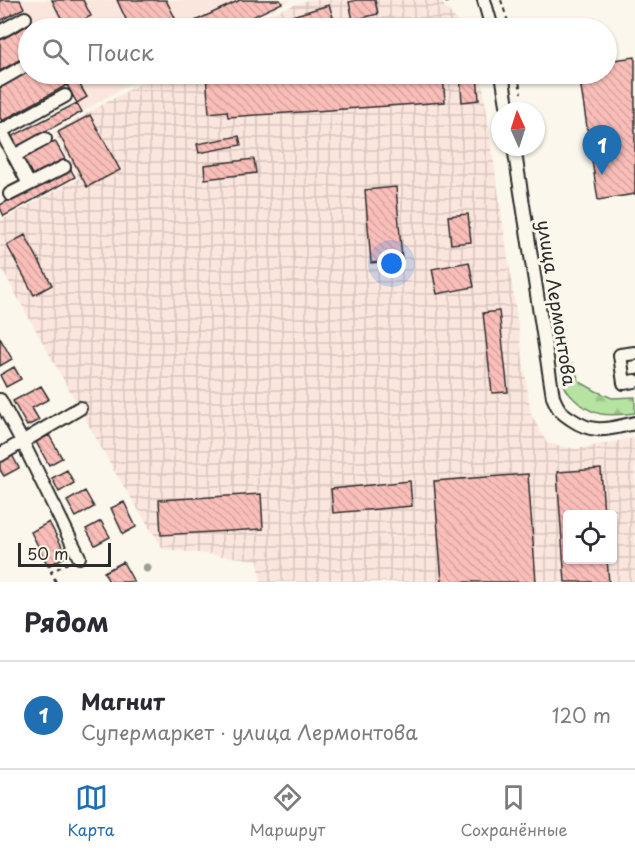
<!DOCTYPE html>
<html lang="ru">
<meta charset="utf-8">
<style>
:root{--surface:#fff;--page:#f7f7f7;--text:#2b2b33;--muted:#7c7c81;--line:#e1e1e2;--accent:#1f6fb2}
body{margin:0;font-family:"Playpen Sans",sans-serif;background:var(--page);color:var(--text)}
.controls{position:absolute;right:18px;bottom:18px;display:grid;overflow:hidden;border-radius:6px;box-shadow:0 2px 4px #0004}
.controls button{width:54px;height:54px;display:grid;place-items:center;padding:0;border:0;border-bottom:2px solid var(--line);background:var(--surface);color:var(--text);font:30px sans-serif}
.compass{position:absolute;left:491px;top:102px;width:54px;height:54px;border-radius:50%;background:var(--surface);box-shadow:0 2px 4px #0004;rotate:357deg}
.scale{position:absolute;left:18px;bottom:15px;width:93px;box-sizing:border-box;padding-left:6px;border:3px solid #2b2b2b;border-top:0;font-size:16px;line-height:21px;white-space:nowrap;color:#2b2b2b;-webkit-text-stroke:4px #fbf7ec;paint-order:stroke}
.you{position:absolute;left:392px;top:264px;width:21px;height:21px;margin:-15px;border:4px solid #fff;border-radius:50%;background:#1a73e8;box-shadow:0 0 0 9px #1a73e833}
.badge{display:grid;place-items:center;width:39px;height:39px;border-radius:50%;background:var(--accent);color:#fff;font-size:20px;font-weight:700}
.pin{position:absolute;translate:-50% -50px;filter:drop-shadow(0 2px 3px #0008)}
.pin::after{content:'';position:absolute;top:32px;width:21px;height:18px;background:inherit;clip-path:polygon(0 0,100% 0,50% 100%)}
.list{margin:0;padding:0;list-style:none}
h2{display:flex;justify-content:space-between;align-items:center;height:78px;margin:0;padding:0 24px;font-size:26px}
h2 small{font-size:20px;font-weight:400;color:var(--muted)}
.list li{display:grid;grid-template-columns:39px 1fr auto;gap:18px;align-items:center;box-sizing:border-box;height:108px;padding:0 24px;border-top:2px solid var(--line)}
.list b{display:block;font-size:22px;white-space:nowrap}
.list p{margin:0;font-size:20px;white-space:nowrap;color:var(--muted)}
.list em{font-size:20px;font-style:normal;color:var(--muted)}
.icon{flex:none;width:33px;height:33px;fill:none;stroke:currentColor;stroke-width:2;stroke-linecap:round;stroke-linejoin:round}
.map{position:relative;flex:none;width:635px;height:582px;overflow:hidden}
.search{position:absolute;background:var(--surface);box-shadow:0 2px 4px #0004;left:18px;right:18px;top:18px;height:66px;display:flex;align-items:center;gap:15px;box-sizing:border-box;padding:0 21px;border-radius:33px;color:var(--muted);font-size:22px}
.sheet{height:186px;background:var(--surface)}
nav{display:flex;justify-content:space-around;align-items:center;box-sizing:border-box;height:84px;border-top:2px solid var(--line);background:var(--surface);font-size:16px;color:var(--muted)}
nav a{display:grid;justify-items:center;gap:3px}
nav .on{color:var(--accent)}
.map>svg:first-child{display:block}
.built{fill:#fbe6dd}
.industrial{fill:url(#industrial-grid);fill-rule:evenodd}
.forest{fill:url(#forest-firs);stroke:#708766;stroke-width:1.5}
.building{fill:url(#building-back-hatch);stroke:#2b2b2b;stroke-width:1.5}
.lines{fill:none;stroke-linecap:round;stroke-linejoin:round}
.minor-casing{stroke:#2b2b2b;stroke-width:16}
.path{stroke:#2b2b2b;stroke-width:2;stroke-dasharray:4.5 4.5;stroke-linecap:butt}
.minor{stroke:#fbf7ec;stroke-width:12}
.tree{fill:#9ca092}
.labels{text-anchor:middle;stroke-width:6;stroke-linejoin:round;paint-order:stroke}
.street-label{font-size:18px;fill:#2b2b2b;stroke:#fbf7ec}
</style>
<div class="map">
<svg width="635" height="582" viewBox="0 0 635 582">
<defs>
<pattern id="industrial-grid" width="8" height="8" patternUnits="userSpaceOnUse" patternTransform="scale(1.5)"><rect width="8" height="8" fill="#fbe6dd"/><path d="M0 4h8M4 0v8" fill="none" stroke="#d7c5be"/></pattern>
<pattern id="forest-firs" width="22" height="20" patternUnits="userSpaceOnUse" patternTransform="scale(1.5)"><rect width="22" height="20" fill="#b6e3a2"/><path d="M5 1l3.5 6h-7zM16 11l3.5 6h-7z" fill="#9dc38c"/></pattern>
<pattern id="building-back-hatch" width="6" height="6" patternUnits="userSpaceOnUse" patternTransform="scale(1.5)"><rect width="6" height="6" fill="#fabeb9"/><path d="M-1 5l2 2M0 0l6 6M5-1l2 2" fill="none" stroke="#d6a39f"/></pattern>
</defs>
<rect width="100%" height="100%" fill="#fbf7ec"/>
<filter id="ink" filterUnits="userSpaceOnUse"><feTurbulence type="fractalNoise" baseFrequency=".0167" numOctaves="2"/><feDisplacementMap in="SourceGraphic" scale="12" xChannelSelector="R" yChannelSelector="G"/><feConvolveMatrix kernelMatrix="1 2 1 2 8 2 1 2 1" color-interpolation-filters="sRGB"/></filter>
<g filter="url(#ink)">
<path class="built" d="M 20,0 L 291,0 L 229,28 L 35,28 Z
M 60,74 L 146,74 L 82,112 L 77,103 L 77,80 L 67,85 Z"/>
<path class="industrial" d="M 308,0 L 441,0 L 440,1 L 462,27 L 474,28 L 237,28 L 255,19 Z
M 157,74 L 481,74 L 531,414 L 547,443 L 576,449 L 635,438 L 635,582 L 261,582 L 258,560 L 163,549 L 116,474 L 0,266 L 0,221 L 79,178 L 54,132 ZM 568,514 L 612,514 L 612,560 L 568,560 Z"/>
<path class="forest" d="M 572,364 L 580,382 L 596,391 L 612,398 L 635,397 L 635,413 C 624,414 612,416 601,414 C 587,411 570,399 564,385 C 561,380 562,372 562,366 Z"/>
<path class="building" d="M 0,0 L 20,0 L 24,8 L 0,21 Z
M 52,0 L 83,0 L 91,16 L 66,28 Z
M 117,0 L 166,0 L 180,28 L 130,28 Z
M 240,0 L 280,0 L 282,3 L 229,28 L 180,28 Z
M 357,0 L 375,0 L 378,14 L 353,20 L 349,2 Z
M 329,5 L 335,23 L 316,28 L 255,28 L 255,27 Z
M 587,20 L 588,28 L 535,28 Z
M 32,23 L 35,28 L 28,28 L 28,55 L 0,71 L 0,40 Z
M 635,57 L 635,194 L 598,200 L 579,74 L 606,74 L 606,61 Z
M 28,71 L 28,74 L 60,74 L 67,85 L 2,121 L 0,118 L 0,87 Z
M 206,74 L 443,74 L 445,102 L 228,117 L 227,111 L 209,113 Z
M 460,74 L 477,74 L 479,100 L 462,102 Z
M 77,80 L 87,97 L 77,103 L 67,85 Z
M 77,103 L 82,112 L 16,147 L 11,137 Z
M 90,115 L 120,170 L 87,187 L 58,132 Z
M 239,136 L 241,145 L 199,153 L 197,144 Z
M 55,141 L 66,161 L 33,178 L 22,159 Z
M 254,159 L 256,173 L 205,179 L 204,165 Z
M 70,168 L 75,177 L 4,216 L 0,208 L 0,205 Z
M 396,187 L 402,260 L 371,263 L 365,190 Z
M 468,214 L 471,242 L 451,244 L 448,216 Z
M 25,235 L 52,285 L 34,295 L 7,245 Z
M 469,262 L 474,287 L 437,294 L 432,269 Z
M 499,311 L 508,392 L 492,393 L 483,313 Z
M 0,338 L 12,359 L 0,366 Z
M 14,367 L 21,379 L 6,387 L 0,375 Z
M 41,386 L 49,399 L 32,408 L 39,420 L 27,426 L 13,401 Z
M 49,435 L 62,458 L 49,465 L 36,442 Z
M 12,455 L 19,468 L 4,476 L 0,470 L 0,461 Z
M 601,469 L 604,514 L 568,514 L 568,560 L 607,560 L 609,582 L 565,582 L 557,472 Z
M 67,470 L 74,483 L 59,492 L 52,478 Z
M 528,474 L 536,582 L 442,582 L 434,481 Z
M 410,481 L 412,506 L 333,513 L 331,489 Z
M 85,491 L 94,507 L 76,517 L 67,501 Z
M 261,494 L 263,529 L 161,535 L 159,500 Z
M 124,502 L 136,527 L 123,534 L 111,508 Z
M 101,521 L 110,537 L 95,545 L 86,529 Z
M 49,522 L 67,556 L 48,566 L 31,532 Z
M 123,562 L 134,582 L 109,582 L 104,572 Z"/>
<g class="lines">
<defs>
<path id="minor" d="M 484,0 L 492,28
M 0,32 L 25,18
M 502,74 L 508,111
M 0,80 L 28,64
M 0,129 L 29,184
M 1,131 L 65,96
M 514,147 L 553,397 C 558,409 560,412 571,419 C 594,435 609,429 635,423
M 14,156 L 45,139
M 10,194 L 64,167
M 635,353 L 620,355 L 624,383 L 635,381
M 0,400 L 23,443 L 79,557
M 0,455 L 80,408"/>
</defs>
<use href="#minor" class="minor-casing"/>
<path class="path" d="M 501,0 L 510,28
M 446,3 L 449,0
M 518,74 L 521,93
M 56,582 L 51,572 L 68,563"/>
<use href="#minor" class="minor"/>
</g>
<circle class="tree" cx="147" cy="568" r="4.5"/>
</g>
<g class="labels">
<g class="street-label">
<text transform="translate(556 303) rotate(81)" y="6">улица Лермонтова</text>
</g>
</g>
</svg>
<div class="controls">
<button><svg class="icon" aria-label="locate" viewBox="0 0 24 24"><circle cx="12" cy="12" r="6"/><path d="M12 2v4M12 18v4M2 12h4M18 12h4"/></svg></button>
</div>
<svg class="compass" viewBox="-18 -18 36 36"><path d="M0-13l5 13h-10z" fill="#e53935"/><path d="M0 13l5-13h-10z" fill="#7c7c81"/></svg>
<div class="scale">50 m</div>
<div class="you"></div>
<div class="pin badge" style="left:602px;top:175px">1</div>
<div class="search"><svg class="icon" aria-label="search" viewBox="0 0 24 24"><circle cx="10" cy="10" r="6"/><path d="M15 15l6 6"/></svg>Поиск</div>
</div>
<section class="sheet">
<h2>Рядом<small></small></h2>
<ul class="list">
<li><span class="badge">1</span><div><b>Магнит</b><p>Супермаркет · улица Лермонтова</p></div><em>120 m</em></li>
</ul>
</section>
<nav>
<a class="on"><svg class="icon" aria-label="map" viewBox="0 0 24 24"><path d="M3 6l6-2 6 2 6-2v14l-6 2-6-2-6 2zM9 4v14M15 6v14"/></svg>Карта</a>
<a><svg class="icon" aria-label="directions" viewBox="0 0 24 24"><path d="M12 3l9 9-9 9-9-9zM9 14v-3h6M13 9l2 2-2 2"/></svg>Маршрут</a>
<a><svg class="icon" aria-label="saved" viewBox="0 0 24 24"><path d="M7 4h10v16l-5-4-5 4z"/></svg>Сохранённые</a>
</nav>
